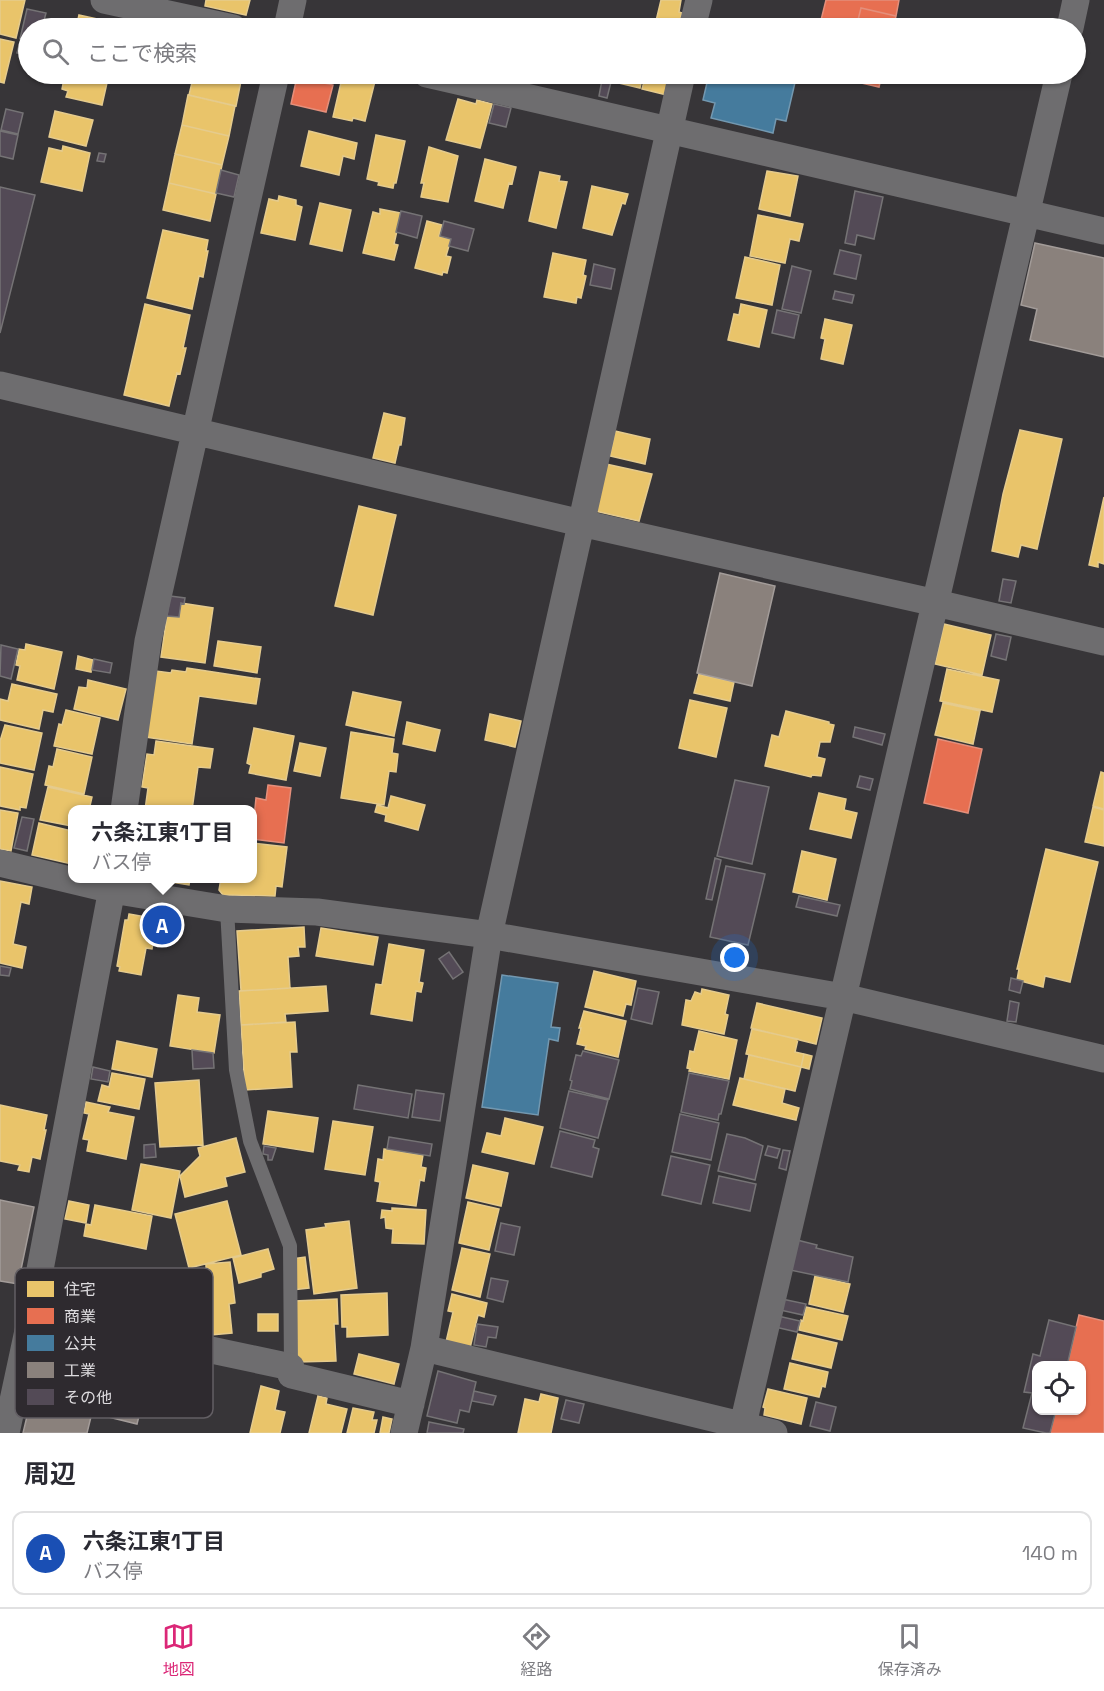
<!DOCTYPE html>
<html lang="ja">
<meta charset="utf-8">
<style>
:root{--surface:#fff;--page:#f2f2f3;--text:#2b2b33;--muted:#7c7c81;--line:#e1e1e2;--accent:#db2777}
body{margin:0;font-family:"Space Grotesk","Noto Sans JP",sans-serif;background:var(--page);color:var(--text)}
.controls{position:absolute;right:18px;bottom:18px;display:grid;overflow:hidden;border-radius:12px;box-shadow:0 2px 4px #0004}
.controls button{width:54px;height:54px;display:grid;place-items:center;padding:0;border:0;border-bottom:2px solid var(--line);background:var(--surface);color:var(--text);font:30px sans-serif}
.you{position:absolute;left:735px;top:958px;width:21px;height:21px;margin:-15px;border:4px solid #fff;border-radius:50%;background:#1a73e8;box-shadow:0 0 0 9px #1a73e833}
.badge{display:grid;place-items:center;width:39px;height:39px;border-radius:50%;background:var(--accent);color:#fff;font-size:20px;font-weight:700}
.pin{position:absolute;translate:-50% -50%;border:3px solid #fff;box-shadow:0 2px 6px #0006}
.popup{position:absolute;left:68px;top:805px;width:189px;height:78px;box-sizing:border-box;display:grid;place-content:center;border-radius:12px;background:var(--surface);filter:drop-shadow(0 2px 4px #0005);font-size:20px;white-space:nowrap;color:var(--muted)}
.popup b{font-size:22px;color:var(--text)}
.popup::after{content:'';position:absolute;left:50%;top:100%;margin-left:-12px;border:12px solid transparent;border-top-color:var(--surface)}
.list{margin:0;padding:0;list-style:none}
h2{display:flex;justify-content:space-between;align-items:center;height:78px;margin:0;padding:0 24px;font-size:26px}
h2 small{font-size:20px;font-weight:400;color:var(--muted)}
.list li{display:grid;grid-template-columns:39px 1fr auto;gap:18px;align-items:center;box-sizing:border-box;height:84px;margin:0 12px 12px;padding:0 12px;border:2px solid var(--line);border-radius:12px}
.list b{display:block;font-size:22px;white-space:nowrap}
.list p{margin:0;font-size:20px;white-space:nowrap;color:var(--muted)}
.list em{font-size:20px;font-style:normal;color:var(--muted)}
.icon{flex:none;width:33px;height:33px;fill:none;stroke:currentColor;stroke-width:2;stroke-linecap:round;stroke-linejoin:round}
.map{position:relative;flex:none;width:1104px;height:1433px;overflow:hidden}
.search{position:absolute;background:var(--surface);box-shadow:0 2px 4px #0004;left:18px;right:18px;top:18px;height:66px;display:flex;align-items:center;gap:15px;box-sizing:border-box;padding:0 21px;border-radius:33px;color:var(--muted);font-size:22px}
.sheet{height:174px;background:var(--surface)}
nav{display:flex;justify-content:space-around;align-items:center;box-sizing:border-box;height:84px;border-top:2px solid var(--line);background:var(--surface);font-size:16px;color:var(--muted)}
nav a{display:grid;justify-items:center;gap:3px}
nav .on{color:var(--accent)}
.map>svg:first-child{display:block}
.homes{fill:#e9c46a;stroke:#e5cb8d;stroke-width:1.5}
.shops{fill:#e76f51;stroke:#e48f7b;stroke-width:1.5}
.public{fill:#457b9d;stroke:#7398b0;stroke-width:1.5}
.industry{fill:#8a817c;stroke:#a39c99;stroke-width:1.5}
.building{fill:#534a56;stroke:#757375;stroke-width:1.5}
.lines{fill:none;stroke-linecap:round;stroke-linejoin:round}
.lane{stroke:#6e6d6f;stroke-width:14}
.street{stroke:#6e6d6f;stroke-width:27}
.key{fill:#2e2a2f;stroke:#635f64;stroke-width:1.5}
.key-label{font-size:16px;fill:#dddbde}
</style>
<div class="map">
<svg width="1104" height="1433" viewBox="0 0 1104 1433">
<rect width="100%" height="100%" fill="#373538"/>
<path class="homes" d="M 0,0 L 25,0 L 16,38 L 0,34 Z
M 206,0 L 250,0 L 246,15 L 205,6 Z
M 661,0 L 681,0 L 679,12 L 682,13 L 678,28 L 655,25 Z
M 79,15 L 116,23 L 115,28 L 76,28 Z
M 616,22 L 643,28 L 614,28 Z
M 0,39 L 14,42 L 4,83 L 0,82 Z
M 65,74 L 109,74 L 102,105 L 66,97 L 68,91 L 62,89 Z
M 194,74 L 230,74 L 242,76 L 236,106 L 189,95 Z
M 343,74 L 375,81 L 365,121 L 353,118 L 352,121 L 333,117 Z
M 601,74 L 643,74 L 640,88 L 602,79 L 604,76 L 601,75 Z
M 646,74 L 672,74 L 667,95 L 642,89 Z
M 188,95 L 235,106 L 229,136 L 182,125 Z
M 458,99 L 476,104 L 477,100 L 492,104 L 480,148 L 446,140 Z
M 55,111 L 93,120 L 86,146 L 49,137 Z
M 182,125 L 229,136 L 222,165 L 175,154 Z
M 309,131 L 357,143 L 354,159 L 343,156 L 339,175 L 301,166 Z
M 376,135 L 405,141 L 396,183 L 394,183 L 393,188 L 378,185 L 379,182 L 367,179 Z
M 63,146 L 90,153 L 82,191 L 41,182 L 49,148 L 62,151 Z
M 429,147 L 458,156 L 448,202 L 421,197 L 424,183 L 421,183 Z
M 175,154 L 222,165 L 216,194 L 169,183 Z
M 485,159 L 516,167 L 512,184 L 509,183 L 503,208 L 475,201 Z
M 767,171 L 798,176 L 790,216 L 759,209 Z
M 540,172 L 560,176 L 559,181 L 567,182 L 556,228 L 529,221 Z
M 169,183 L 216,194 L 210,221 L 163,210 Z
M 592,186 L 628,194 L 625,204 L 622,203 L 612,235 L 583,228 Z
M 279,196 L 296,200 L 296,205 L 302,207 L 295,240 L 261,233 L 269,199 L 278,201 Z
M 320,203 L 351,210 L 342,251 L 310,244 Z
M 380,209 L 401,213 L 394,244 L 398,245 L 394,260 L 363,253 L 373,212 L 380,214 Z
M 758,215 L 803,224 L 799,241 L 790,239 L 785,263 L 750,256 Z
M 427,221 L 442,225 L 439,236 L 451,239 L 446,256 L 451,257 L 447,273 L 443,272 L 442,275 L 415,268 Z
M 163,230 L 208,240 L 206,251 L 208,251 L 203,277 L 199,276 L 192,309 L 147,298 Z
M 553,253 L 586,260 L 583,275 L 586,276 L 581,298 L 577,297 L 576,303 L 544,297 Z
M 745,257 L 780,265 L 772,305 L 736,298 Z
M 145,304 L 190,315 L 183,348 L 186,348 L 180,374 L 177,373 L 169,406 L 124,395 Z
M 741,304 L 767,310 L 759,347 L 728,340 L 734,314 L 739,315 Z
M 825,319 L 852,325 L 843,364 L 821,359 L 825,339 L 821,338 Z
M 384,413 L 405,418 L 401,445 L 399,445 L 395,463 L 373,458 Z
M 1020,430 L 1062,439 L 1037,549 L 1021,545 L 1018,557 L 992,551 L 1003,494 Z
M 615,431 L 650,439 L 645,464 L 610,456 Z
M 606,464 L 652,474 L 639,521 L 595,511 Z
M 1104,497 L 1104,564 L 1098,562 L 1098,567 L 1089,565 Z
M 359,506 L 396,515 L 373,615 L 335,606 Z
M 181,603 L 213,608 L 205,663 L 161,657 L 167,616 L 179,617 Z
M 944,624 L 991,635 L 982,675 L 935,664 Z
M 218,641 L 261,647 L 257,673 L 214,666 Z
M 26,644 L 62,652 L 54,689 L 17,680 L 20,666 L 16,665 L 19,649 L 25,650 Z
M 78,656 L 93,660 L 91,672 L 76,669 Z
M 187,668 L 260,679 L 256,704 L 199,696 L 192,744 L 146,737 L 156,671 L 171,673 L 172,670 L 186,672 Z
M 947,669 L 999,680 L 992,712 L 940,701 Z
M 699,674 L 734,682 L 730,701 L 694,693 Z
M 88,680 L 126,689 L 118,720 L 74,709 L 79,687 L 87,688 Z
M 12,684 L 57,694 L 53,712 L 43,710 L 39,729 L 0,720 L 0,699 L 8,701 Z
M 353,692 L 401,702 L 394,736 L 346,725 Z
M 690,700 L 727,708 L 716,757 L 679,748 Z
M 943,703 L 980,711 L 973,744 L 935,735 Z
M 66,710 L 100,718 L 92,754 L 54,746 L 59,724 L 62,725 Z
M 786,711 L 829,722 L 829,724 L 834,725 L 830,742 L 820,742 L 817,757 L 825,759 L 821,776 L 812,775 L 811,777 L 765,766 L 772,735 L 779,737 Z
M 490,714 L 521,721 L 515,747 L 485,740 Z
M 407,722 L 440,730 L 435,751 L 403,744 Z
M 5,725 L 42,733 L 34,770 L 0,763 L 0,741 Z
M 254,728 L 294,736 L 286,780 L 249,773 L 251,765 L 247,763 Z
M 351,732 L 394,739 L 392,753 L 398,754 L 396,772 L 389,771 L 384,805 L 341,798 Z
M 156,741 L 213,749 L 210,768 L 198,767 L 192,810 L 145,810 L 148,788 L 142,787 L 147,754 L 154,755 Z
M 300,743 L 326,748 L 320,776 L 294,771 Z
M 57,749 L 92,757 L 84,794 L 45,785 L 49,766 L 53,767 Z
M 0,767 L 33,774 L 26,808 L 20,807 L 20,810 L 0,806 Z
M 1101,772 L 1104,773 L 1104,809 L 1093,806 Z
M 48,787 L 92,797 L 89,810 L 72,810 L 72,826 L 40,820 Z
M 819,793 L 846,799 L 844,810 L 857,813 L 851,838 L 810,829 Z
M 391,796 L 425,805 L 418,830 L 385,821 L 386,815 L 375,812 L 377,805 L 388,808 Z
M 1093,807 L 1104,810 L 1104,846 L 1085,842 Z
M 0,810 L 18,813 L 11,851 L 0,849 Z
M 39,823 L 72,831 L 72,864 L 32,855 Z
M 252,843 L 287,847 L 282,887 L 276,886 L 275,896 L 223,895 L 219,890 L 221,878 L 252,878 Z
M 1046,849 L 1098,862 L 1070,982 L 1045,976 L 1043,987 L 1017,980 L 1019,969 L 1017,969 Z
M 802,851 L 836,859 L 827,900 L 793,892 Z
M 146,878 L 190,878 L 189,885 Z
M 0,881 L 32,887 L 29,904 L 21,902 L 13,944 L 26,947 L 22,968 L 0,963 Z
M 129,914 L 158,919 L 152,949 L 146,948 L 141,975 L 119,971 L 120,967 L 117,966 L 125,920 L 128,920 Z
M 304,927 L 305,947 L 298,947 L 299,956 L 288,957 L 290,988 L 241,991 L 237,931 Z
M 321,928 L 378,937 L 373,965 L 316,956 Z
M 389,944 L 424,950 L 419,982 L 423,983 L 421,992 L 416,991 L 412,1021 L 371,1014 L 376,984 L 382,985 Z
M 594,971 L 636,981 L 631,1005 L 626,1004 L 623,1016 L 585,1007 Z
M 326,986 L 328,1011 L 285,1014 L 286,1022 L 241,1025 L 239,991 Z
M 702,989 L 729,995 L 725,1014 L 728,1015 L 724,1034 L 682,1025 L 686,1000 L 691,1001 L 695,992 L 701,994 Z
M 178,995 L 199,998 L 197,1012 L 220,1015 L 214,1053 L 170,1046 Z
M 757,1003 L 822,1018 L 816,1044 L 751,1028 Z
M 584,1011 L 626,1021 L 618,1057 L 585,1049 L 586,1046 L 577,1044 L 581,1028 L 579,1028 Z
M 295,1022 L 297,1052 L 290,1052 L 292,1087 L 245,1090 L 241,1025 Z
M 752,1029 L 798,1039 L 795,1052 L 804,1054 L 801,1067 L 746,1054 Z
M 699,1031 L 737,1040 L 729,1079 L 689,1071 L 690,1069 L 687,1068 L 690,1051 L 694,1052 Z
M 117,1041 L 157,1049 L 152,1077 L 112,1069 Z
M 804,1054 L 812,1056 L 809,1069 L 801,1067 Z
M 749,1055 L 801,1067 L 795,1091 L 744,1079 Z
M 112,1073 L 145,1079 L 139,1109 L 98,1101 L 102,1085 L 109,1087 Z
M 740,1078 L 785,1089 L 782,1103 L 799,1108 L 796,1120 L 733,1105 Z
M 199,1080 L 203,1145 L 160,1147 L 155,1083 Z
M 86,1102 L 110,1107 L 108,1112 L 134,1117 L 126,1159 L 87,1151 L 89,1140 L 83,1139 L 89,1114 L 84,1113 Z
M 0,1105 L 47,1115 L 44,1130 L 46,1130 L 40,1159 L 32,1157 L 29,1172 L 18,1170 L 20,1165 L 0,1161 Z
M 268,1111 L 318,1118 L 313,1152 L 263,1144 Z
M 505,1118 L 543,1127 L 534,1164 L 482,1152 L 487,1133 L 501,1136 Z
M 333,1121 L 373,1127 L 365,1175 L 325,1169 Z
M 236,1138 L 245,1172 L 225,1177 L 227,1186 L 185,1197 L 180,1176 L 200,1156 L 198,1148 Z
M 384,1149 L 423,1155 L 421,1167 L 426,1168 L 424,1181 L 420,1180 L 416,1206 L 377,1201 L 380,1182 L 375,1181 L 378,1159 L 383,1160 Z
M 141,1164 L 180,1171 L 171,1218 L 132,1210 Z
M 473,1165 L 508,1173 L 501,1206 L 466,1198 Z
M 69,1201 L 89,1205 L 86,1223 L 65,1219 Z
M 227,1201 L 241,1255 L 189,1268 L 175,1214 Z
M 468,1202 L 499,1209 L 489,1250 L 459,1243 Z
M 95,1205 L 152,1216 L 146,1249 L 84,1236 L 86,1224 L 91,1225 Z
M 392,1208 L 426,1210 L 424,1244 L 392,1243 L 393,1229 L 386,1228 L 385,1217 L 381,1218 L 382,1210 L 392,1211 Z
M 349,1221 L 357,1288 L 314,1294 L 306,1230 L 326,1227 L 325,1224 Z
M 462,1248 L 490,1254 L 480,1297 L 452,1290 Z
M 268,1249 L 274,1269 L 261,1273 L 261,1277 L 239,1283 L 233,1258 Z
M 305,1257 L 309,1288 L 292,1290 L 292,1259 Z
M 230,1262 L 235,1303 L 229,1304 L 232,1333 L 189,1337 L 183,1272 L 206,1269 L 206,1264 Z
M 156,1271 L 177,1275 L 172,1296 L 179,1298 L 183,1336 L 143,1327 Z
M 815,1276 L 850,1284 L 843,1312 L 809,1304 Z
M 387,1293 L 388,1335 L 347,1337 L 347,1327 L 342,1327 L 341,1295 Z
M 452,1294 L 487,1303 L 484,1317 L 478,1315 L 470,1348 L 446,1342 L 453,1312 L 448,1311 Z
M 337,1299 L 338,1324 L 334,1324 L 336,1361 L 297,1362 L 295,1301 Z
M 806,1307 L 848,1316 L 842,1340 L 799,1330 L 801,1320 L 803,1321 Z
M 258,1314 L 278,1314 L 278,1331 L 258,1331 Z
M 798,1334 L 837,1343 L 831,1368 L 792,1359 Z
M 359,1354 L 399,1364 L 394,1384 L 354,1374 Z
M 790,1363 L 828,1372 L 825,1387 L 822,1386 L 819,1397 L 784,1389 Z
M 261,1386 L 279,1391 L 275,1410 L 285,1412 L 280,1433 L 250,1433 Z
M 768,1389 L 807,1398 L 801,1424 L 764,1415 L 765,1408 L 763,1407 Z
M 541,1394 L 558,1398 L 551,1433 L 518,1433 L 525,1399 L 539,1402 Z
M 318,1396 L 327,1398 L 326,1404 L 347,1409 L 341,1433 L 309,1433 Z
M 353,1408 L 374,1412 L 372,1420 L 377,1420 L 374,1433 L 347,1433 Z
M 383,1417 L 392,1419 L 389,1433 L 380,1433 Z"/>
<path class="shops" d="M 826,0 L 899,0 L 896,16 L 861,8 L 856,28 L 819,28 Z
M 861,8 L 896,16 L 893,28 L 856,28 Z
M 809,74 L 846,74 L 843,83 L 808,75 Z
M 846,74 L 882,74 L 879,87 L 844,79 Z
M 297,77 L 333,85 L 326,112 L 291,104 Z
M 938,739 L 982,749 L 968,813 L 924,803 Z
M 268,785 L 291,788 L 284,843 L 252,839 L 256,798 L 266,800 Z
M 1079,1315 L 1104,1321 L 1104,1433 L 1050,1433 L 1056,1410 L 1082,1410 L 1082,1366 L 1067,1366 Z"/>
<path class="public" d="M 709,74 L 797,74 L 786,121 L 776,119 L 773,133 L 711,118 L 715,103 L 703,100 Z
M 502,975 L 558,983 L 551,1027 L 560,1028 L 558,1041 L 549,1039 L 538,1115 L 482,1107 Z"/>
<path class="industry" d="M 1035,243 L 1104,258 L 1104,357 L 1030,340 L 1037,309 L 1021,305 Z
M 720,573 L 775,586 L 752,686 L 697,673 Z
M 0,1200 L 34,1207 L 18,1284 L 0,1281 Z
M 47,1333 L 108,1348 L 87,1433 L 23,1433 Z
M 108,1349 L 153,1360 L 137,1424 L 92,1413 Z"/>
<path class="building" d="M 27,9 L 46,13 L 42,28 L 28,28 L 28,41 L 20,39 Z
M 20,42 L 28,44 L 28,55 L 17,53 Z
M 602,80 L 611,82 L 607,98 L 599,96 Z
M 494,104 L 511,108 L 506,127 L 489,123 Z
M 6,109 L 23,113 L 18,134 L 1,130 Z
M 0,131 L 18,135 L 13,159 L 0,156 Z
M 99,153 L 106,154 L 104,162 L 97,161 Z
M 221,170 L 239,175 L 234,197 L 216,193 Z
M 0,187 L 35,195 L 0,333 Z
M 855,191 L 883,197 L 874,239 L 857,235 L 855,245 L 845,243 Z
M 401,211 L 422,216 L 417,238 L 396,232 Z
M 444,221 L 474,229 L 468,251 L 449,246 L 451,239 L 440,236 Z
M 840,250 L 861,255 L 856,279 L 834,274 Z
M 594,264 L 615,269 L 611,289 L 590,285 Z
M 792,266 L 811,271 L 801,313 L 782,309 Z
M 835,291 L 854,295 L 852,303 L 833,299 Z
M 777,310 L 799,315 L 794,338 L 772,333 Z
M 1003,579 L 1016,581 L 1011,603 L 999,601 Z
M 170,596 L 185,598 L 184,604 L 181,603 L 179,617 L 167,616 Z
M 996,634 L 1011,637 L 1006,660 L 991,656 Z
M 1,645 L 18,649 L 11,679 L 0,676 Z
M 94,659 L 112,663 L 110,673 L 92,670 Z
M 855,727 L 885,734 L 882,745 L 853,737 Z
M 860,776 L 873,779 L 870,790 L 857,787 Z
M 735,780 L 769,787 L 752,864 L 717,856 Z
M 22,817 L 34,819 L 27,851 L 14,848 Z
M 715,858 L 721,860 L 712,900 L 706,899 Z
M 726,866 L 765,874 L 748,945 L 710,937 Z
M 799,896 L 840,905 L 837,916 L 796,907 Z
M 449,952 L 463,972 L 453,979 L 439,959 Z
M 0,966 L 11,968 L 9,976 L 0,975 Z
M 1011,978 L 1023,981 L 1020,993 L 1009,990 Z
M 638,988 L 659,992 L 652,1024 L 631,1019 Z
M 1010,1001 L 1019,1003 L 1016,1022 L 1007,1021 Z
M 192,1050 L 213,1053 L 214,1068 L 193,1069 Z
M 583,1051 L 619,1060 L 609,1099 L 570,1089 L 572,1081 L 570,1080 L 576,1055 L 581,1056 Z
M 93,1067 L 110,1071 L 108,1082 L 91,1079 Z
M 689,1073 L 729,1081 L 721,1114 L 719,1114 L 718,1120 L 681,1112 Z
M 358,1085 L 412,1094 L 408,1118 L 354,1109 Z
M 416,1090 L 444,1094 L 440,1121 L 412,1117 Z
M 569,1091 L 608,1100 L 598,1138 L 560,1128 Z
M 680,1114 L 719,1123 L 711,1160 L 672,1152 Z
M 560,1131 L 595,1140 L 593,1147 L 599,1149 L 592,1177 L 551,1167 Z
M 727,1134 L 745,1138 L 763,1146 L 755,1180 L 718,1171 Z
M 389,1137 L 432,1144 L 430,1156 L 387,1149 Z
M 155,1144 L 156,1157 L 144,1158 L 144,1145 Z
M 264,1146 L 276,1148 L 272,1160 L 268,1160 L 268,1155 L 263,1154 Z
M 768,1146 L 780,1149 L 777,1158 L 765,1155 Z
M 783,1150 L 790,1151 L 786,1170 L 779,1168 Z
M 671,1156 L 710,1165 L 701,1204 L 662,1195 Z
M 719,1176 L 756,1184 L 750,1211 L 713,1203 Z
M 501,1223 L 520,1227 L 514,1255 L 495,1251 Z
M 797,1240 L 817,1245 L 816,1248 L 853,1257 L 848,1282 L 790,1270 Z
M 491,1278 L 508,1281 L 503,1302 L 487,1298 Z
M 782,1299 L 806,1304 L 803,1315 L 780,1310 Z
M 778,1316 L 800,1321 L 797,1332 L 775,1327 Z
M 1049,1320 L 1076,1327 L 1067,1366 L 1036,1366 L 1036,1410 L 1056,1410 L 1050,1433 L 1046,1433 L 1023,1428 L 1032,1393 L 1024,1392 L 1033,1354 L 1040,1356 Z
M 477,1324 L 498,1327 L 496,1338 L 488,1337 L 486,1347 L 474,1345 Z
M 438,1371 L 476,1382 L 469,1412 L 460,1410 L 457,1423 L 427,1416 Z
M 474,1391 L 496,1396 L 493,1405 L 472,1401 Z
M 566,1400 L 584,1404 L 579,1423 L 561,1419 Z
M 816,1402 L 836,1407 L 830,1431 L 810,1426 Z
M 429,1422 L 464,1429 L 463,1433 L 427,1433 Z"/>
<g class="lines">
<path class="lane" d="M 227,909 L 236,1070 L 250,1141 L 290,1246 L 291,1367"/>
<path class="street" d="M 104,0 L 233,28
M 287,28 L 293,0
M 692,28 L 699,0
M 1070,28 L 1076,0
M 427,74 L 1104,231
M 0,385 L 581,523 L 936,603 L 1104,642
M 124,810 L 148,641 L 276,74
M 0,863 L 112,890 L 227,909 L 317,912 L 489,935 L 843,997 L 1104,1059
M 32,1312 L 291,1367 L 291,1375 L 411,1404
M 424,1348 L 774,1433
M 6,1433 L 32,1312 L 114,878
M 404,1433 L 424,1348 L 489,935 L 682,74
M 741,1433 L 1059,74"/>
</g>
<rect x="15" y="1268" width="198" height="150" rx="9" class="key"/>
<rect x="27" y="1281" width="27" height="16" fill="#e9c46a"/>
<rect x="27" y="1308" width="27" height="16" fill="#e76f51"/>
<rect x="27" y="1335" width="27" height="16" fill="#457b9d"/>
<rect x="27" y="1362" width="27" height="16" fill="#8a817c"/>
<rect x="27" y="1389" width="27" height="16" fill="#534a56"/>
<g class="key-label">
<text x="64" y="1295">住宅</text>
<text x="64" y="1322">商業</text>
<text x="64" y="1349">公共</text>
<text x="64" y="1376">工業</text>
<text x="64" y="1403">その他</text>
</g>
</svg>
<div class="controls">
<button><svg class="icon" aria-label="locate" viewBox="0 0 24 24"><circle cx="12" cy="12" r="6"/><path d="M12 2v4M12 18v4M2 12h4M18 12h4"/></svg></button>
</div>
<div class="you"></div>
<div class="pin badge" style="left:162px;top:925px;background:#1a4fb4">A</div>
<div class="popup"><b>六条江東1丁目</b>バス停</div>
<div class="search"><svg class="icon" aria-label="search" viewBox="0 0 24 24"><circle cx="10" cy="10" r="6"/><path d="M15 15l6 6"/></svg>ここで検索</div>
</div>
<section class="sheet">
<h2>周辺<small></small></h2>
<ul class="list">
<li><span class="badge" style="background:#1a4fb4">A</span><div><b>六条江東1丁目</b><p>バス停</p></div><em>140 m</em></li>
</ul>
</section>
<nav>
<a class="on"><svg class="icon" aria-label="map" viewBox="0 0 24 24"><path d="M3 6l6-2 6 2 6-2v14l-6 2-6-2-6 2zM9 4v14M15 6v14"/></svg>地図</a>
<a><svg class="icon" aria-label="directions" viewBox="0 0 24 24"><path d="M12 3l9 9-9 9-9-9zM9 14v-3h6M13 9l2 2-2 2"/></svg>経路</a>
<a><svg class="icon" aria-label="saved" viewBox="0 0 24 24"><path d="M7 4h10v16l-5-4-5 4z"/></svg>保存済み</a>
</nav>
